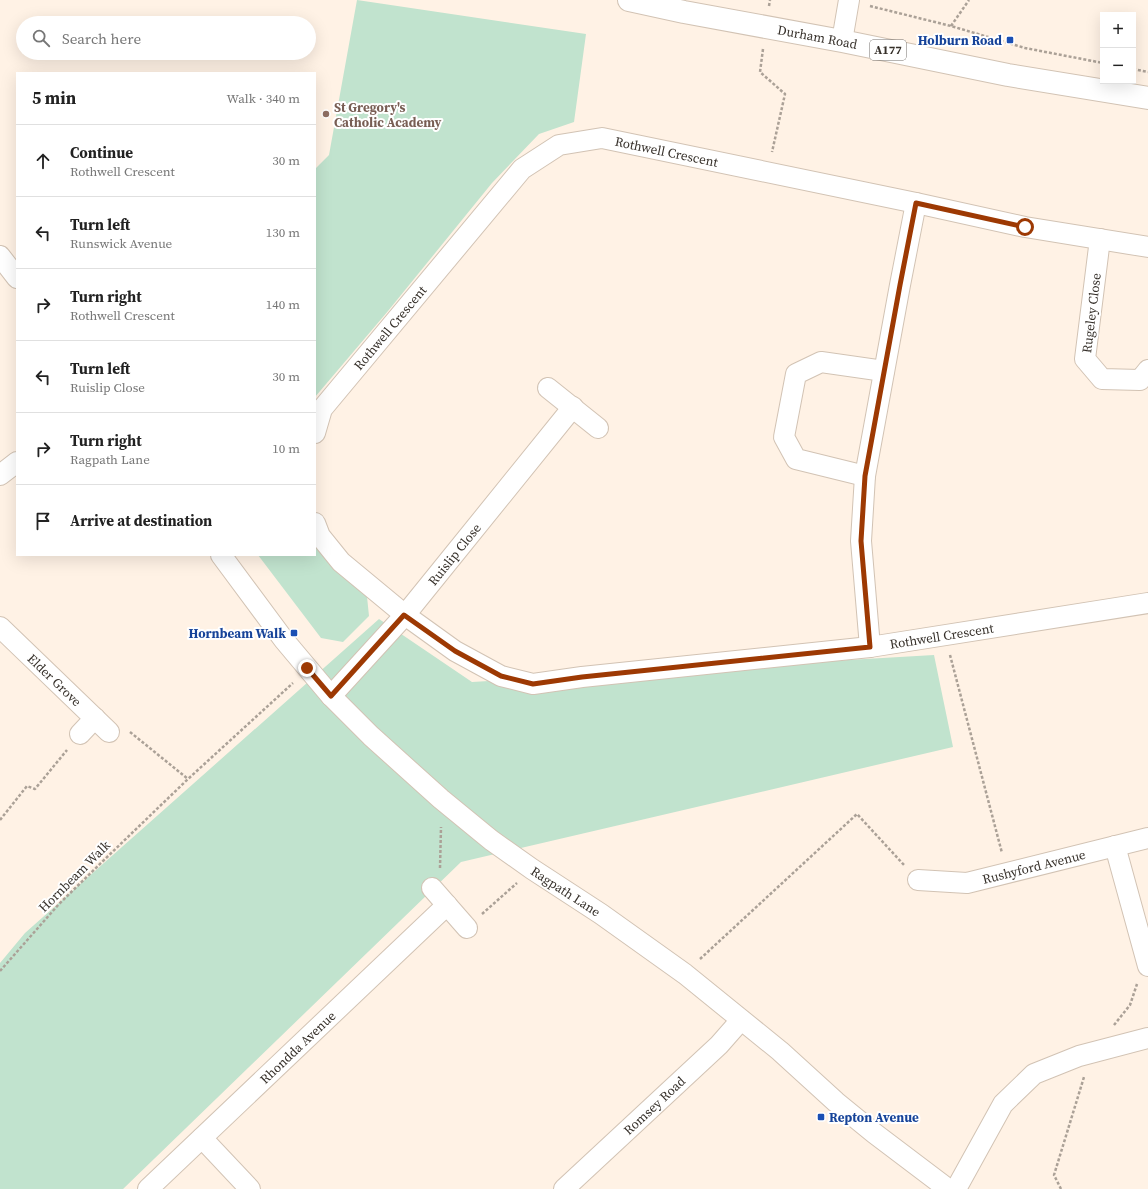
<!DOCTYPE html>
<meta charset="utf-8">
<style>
:root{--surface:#fff;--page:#f2f2f2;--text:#222;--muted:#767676;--line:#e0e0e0}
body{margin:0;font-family:"Source Serif 4",serif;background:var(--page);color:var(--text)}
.controls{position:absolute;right:12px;top:12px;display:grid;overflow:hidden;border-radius:0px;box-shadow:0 4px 16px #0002}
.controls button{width:36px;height:36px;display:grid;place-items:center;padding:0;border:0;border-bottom:1px solid var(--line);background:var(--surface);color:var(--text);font:20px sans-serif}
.stop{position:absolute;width:12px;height:12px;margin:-9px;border:3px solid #9d3903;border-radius:50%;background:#fff}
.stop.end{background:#9d3903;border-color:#fff;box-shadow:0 1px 4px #0008}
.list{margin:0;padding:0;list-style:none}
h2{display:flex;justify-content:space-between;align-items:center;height:52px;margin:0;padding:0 16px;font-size:17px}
h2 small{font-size:13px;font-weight:400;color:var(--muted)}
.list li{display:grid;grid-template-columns:26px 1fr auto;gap:12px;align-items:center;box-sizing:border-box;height:72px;padding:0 16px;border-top:1px solid var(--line)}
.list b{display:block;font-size:15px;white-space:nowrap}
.list p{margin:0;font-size:13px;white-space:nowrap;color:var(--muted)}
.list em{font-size:13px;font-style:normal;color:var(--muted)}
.icon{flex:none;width:22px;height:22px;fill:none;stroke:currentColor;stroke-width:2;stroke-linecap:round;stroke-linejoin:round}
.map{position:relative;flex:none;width:1148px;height:1189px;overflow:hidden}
.search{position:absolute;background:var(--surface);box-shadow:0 4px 16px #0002;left:16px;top:16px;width:300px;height:44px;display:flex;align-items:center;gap:10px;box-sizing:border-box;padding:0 14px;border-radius:22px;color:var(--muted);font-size:15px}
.panel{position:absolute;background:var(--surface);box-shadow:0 4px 16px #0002;left:16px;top:72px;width:300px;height:484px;border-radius:0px}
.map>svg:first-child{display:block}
.green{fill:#c1e3ce}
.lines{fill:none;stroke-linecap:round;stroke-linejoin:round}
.minor-casing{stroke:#d2c3b4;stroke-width:22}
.primary-casing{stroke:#d2c3b4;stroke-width:24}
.path{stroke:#aba197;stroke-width:2.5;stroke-dasharray:3 2;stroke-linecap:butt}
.minor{stroke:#fff;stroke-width:20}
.primary{stroke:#fff;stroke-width:22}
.route{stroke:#9d3903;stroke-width:5}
.transit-dot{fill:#1a4fb4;stroke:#fff;stroke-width:1.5}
.education-dot{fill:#8d6e63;stroke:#fff;stroke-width:1.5}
.labels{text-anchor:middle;stroke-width:4;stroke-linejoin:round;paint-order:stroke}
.shield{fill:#fff;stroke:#726e6a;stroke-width:1}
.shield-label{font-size:12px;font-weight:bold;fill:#36302a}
.street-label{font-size:13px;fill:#36302a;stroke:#fff}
.transit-label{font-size:13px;font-weight:bold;fill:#164399;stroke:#fff;text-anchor:end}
.education-label{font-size:13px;font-weight:bold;fill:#785e54;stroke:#fff;text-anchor:start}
</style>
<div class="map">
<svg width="1148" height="1189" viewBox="0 0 1148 1189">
<rect width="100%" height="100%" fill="#fff2e5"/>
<path class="green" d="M 357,0 L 586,34 L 574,122 L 539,134 L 492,183 L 388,311 L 315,397 L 315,169 L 329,155 Z
M 315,541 L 321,554 L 366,587 L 369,616 L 343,642 L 321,638 L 258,555 L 315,555 Z
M 379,619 L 472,682 L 934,655 L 953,747 L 461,862 L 123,1189 L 0,1189 L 0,963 L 25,933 Z"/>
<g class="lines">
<defs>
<g id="minor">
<path d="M 842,41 L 849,0"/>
<path d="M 1100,239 L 1085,359 L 1102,379 L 1140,380 L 1148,370"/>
<path d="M 0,256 L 17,278"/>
<path d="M 548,388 L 598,428"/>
<path id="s1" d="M 315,433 L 322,409 L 522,169 L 559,145 L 602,138 L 916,203 L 1025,227 L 1148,247"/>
<path d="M 0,475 L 17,462"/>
<path d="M 865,476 L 796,459 L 784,437 L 796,374 L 821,362 L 884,371"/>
<path id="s2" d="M 315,523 L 320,536 L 341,562 L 405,615 L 455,651 L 501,676 L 533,684 L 582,677 L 870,647 L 1148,603"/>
<path id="s3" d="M 221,555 L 284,640 L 331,696 L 371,736 L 441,799 L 491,840 L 532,869 L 601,914 L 685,974 L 780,1051 L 836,1102 L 874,1133 L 948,1189"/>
<path id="s4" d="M 0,627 L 109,732"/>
<path d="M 870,647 L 861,541 L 865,476 L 900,285 L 916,203"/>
<path id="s5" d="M 331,696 L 405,615 L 573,407"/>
<path d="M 80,734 L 95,718"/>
<path d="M 1115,846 L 1148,966"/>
<path id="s6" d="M 918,880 L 967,883 L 1148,838"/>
<path d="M 432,888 L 467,928"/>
<path d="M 202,1138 L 250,1189"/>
<path id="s7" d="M 148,1189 L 447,905"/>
<path id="s8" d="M 564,1189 L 719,1045 L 741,1020"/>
<path d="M 956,1189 L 1003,1104 L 1034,1074 L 1079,1056 L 1148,1038"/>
</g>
<g id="primary">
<path id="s9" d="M 629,0 L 684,12 L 842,41 L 1008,75 L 1148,98"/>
</g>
</defs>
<use href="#minor" class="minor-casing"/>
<use href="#primary" class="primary-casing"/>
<path class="path" d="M 769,6 L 770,0
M 870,6 L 951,26 L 1025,48 L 1103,63
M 951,26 L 969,0
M 763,49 L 760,72 L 785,94 L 772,152
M 1133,69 L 1148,72
M 950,655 L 1002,853
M 130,732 L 188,779
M 0,820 L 27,786 L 35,789 L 67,750
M 440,868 L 441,827
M 482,914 L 517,883
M 700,959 L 857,814 L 904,865
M 0,971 L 59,904 L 104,860 L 188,779 L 293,683
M 1114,1025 L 1130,1005 L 1137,984
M 1061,1189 L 1054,1175 L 1084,1077"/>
<use href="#minor" class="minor"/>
<use href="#primary" class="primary"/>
</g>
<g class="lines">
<path class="route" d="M 307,668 L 331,696 L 404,615 L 455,651 L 501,676 L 533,684 L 582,677 L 870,647 L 861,541 L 865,476 L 900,285 L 916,203 L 1025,227"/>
</g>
<g class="transit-dot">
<rect x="1006" y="36" width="8" height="8" rx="2"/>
<rect x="290" y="629" width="8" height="8" rx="2"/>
<rect x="817" y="1113" width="8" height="8" rx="2"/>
</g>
<circle class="education-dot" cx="326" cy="114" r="4"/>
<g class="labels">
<rect class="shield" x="870" y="40" width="36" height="20" rx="3"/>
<g class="shield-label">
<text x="888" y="54">A177</text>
</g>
<g class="street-label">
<text dy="5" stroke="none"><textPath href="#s9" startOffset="192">Durham Road</textPath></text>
<text dy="5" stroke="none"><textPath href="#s1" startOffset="491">Rothwell Crescent</textPath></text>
<text transform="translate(1091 313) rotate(-83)" y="5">Rugeley Close</text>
<text dy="5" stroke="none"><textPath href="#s1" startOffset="131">Rothwell Crescent</textPath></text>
<text dy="5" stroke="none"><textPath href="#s5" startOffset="188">Ruislip Close</textPath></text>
<text dy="5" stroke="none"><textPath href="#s2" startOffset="689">Rothwell Crescent</textPath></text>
<text dy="5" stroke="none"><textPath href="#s4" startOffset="76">Elder Grove</textPath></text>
<text dy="5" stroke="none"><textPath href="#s6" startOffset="118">Rushyford Avenue</textPath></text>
<text transform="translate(74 876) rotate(-45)" y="5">Hornbeam Walk</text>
<text dy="5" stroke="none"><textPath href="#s3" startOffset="485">Ragpath Lane</textPath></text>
<text dy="5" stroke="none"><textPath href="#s7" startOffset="206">Rhondda Avenue</textPath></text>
<text dy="5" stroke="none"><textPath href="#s8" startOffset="123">Romsey Road</textPath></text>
</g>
<g class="transit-label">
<text x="1002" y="45">Holburn Road</text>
<text x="286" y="638">Hornbeam Walk</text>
<text x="829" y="1122" text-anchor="start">Repton Avenue</text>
</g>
<g class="education-label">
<text x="334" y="112">St Gregory's<tspan x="334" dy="15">Catholic Academy</tspan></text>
</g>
</g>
</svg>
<div class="controls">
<button>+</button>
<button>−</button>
</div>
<div class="stop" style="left:1025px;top:227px"></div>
<div class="stop end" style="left:307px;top:668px"></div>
<div class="search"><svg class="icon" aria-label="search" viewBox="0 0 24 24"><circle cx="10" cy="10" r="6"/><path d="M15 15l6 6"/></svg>Search here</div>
<section class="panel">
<h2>5 min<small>Walk · 340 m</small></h2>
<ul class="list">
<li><svg class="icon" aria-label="ahead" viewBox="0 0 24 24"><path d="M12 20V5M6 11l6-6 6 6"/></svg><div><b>Continue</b><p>Rothwell Crescent</p></div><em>30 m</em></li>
<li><svg class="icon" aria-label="left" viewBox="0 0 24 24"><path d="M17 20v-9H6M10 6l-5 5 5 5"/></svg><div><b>Turn left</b><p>Runswick Avenue</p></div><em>130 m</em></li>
<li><svg class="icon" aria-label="right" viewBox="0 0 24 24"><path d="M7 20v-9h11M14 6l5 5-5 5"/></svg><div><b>Turn right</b><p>Rothwell Crescent</p></div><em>140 m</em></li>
<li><svg class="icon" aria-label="left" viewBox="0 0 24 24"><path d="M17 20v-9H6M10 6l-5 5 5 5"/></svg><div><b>Turn left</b><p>Ruislip Close</p></div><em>30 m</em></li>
<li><svg class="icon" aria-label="right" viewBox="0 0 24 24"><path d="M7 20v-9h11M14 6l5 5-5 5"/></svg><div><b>Turn right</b><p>Ragpath Lane</p></div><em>10 m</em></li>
<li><svg class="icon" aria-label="arrive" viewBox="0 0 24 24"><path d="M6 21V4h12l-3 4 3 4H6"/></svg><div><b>Arrive at destination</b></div></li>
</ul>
</section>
</div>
